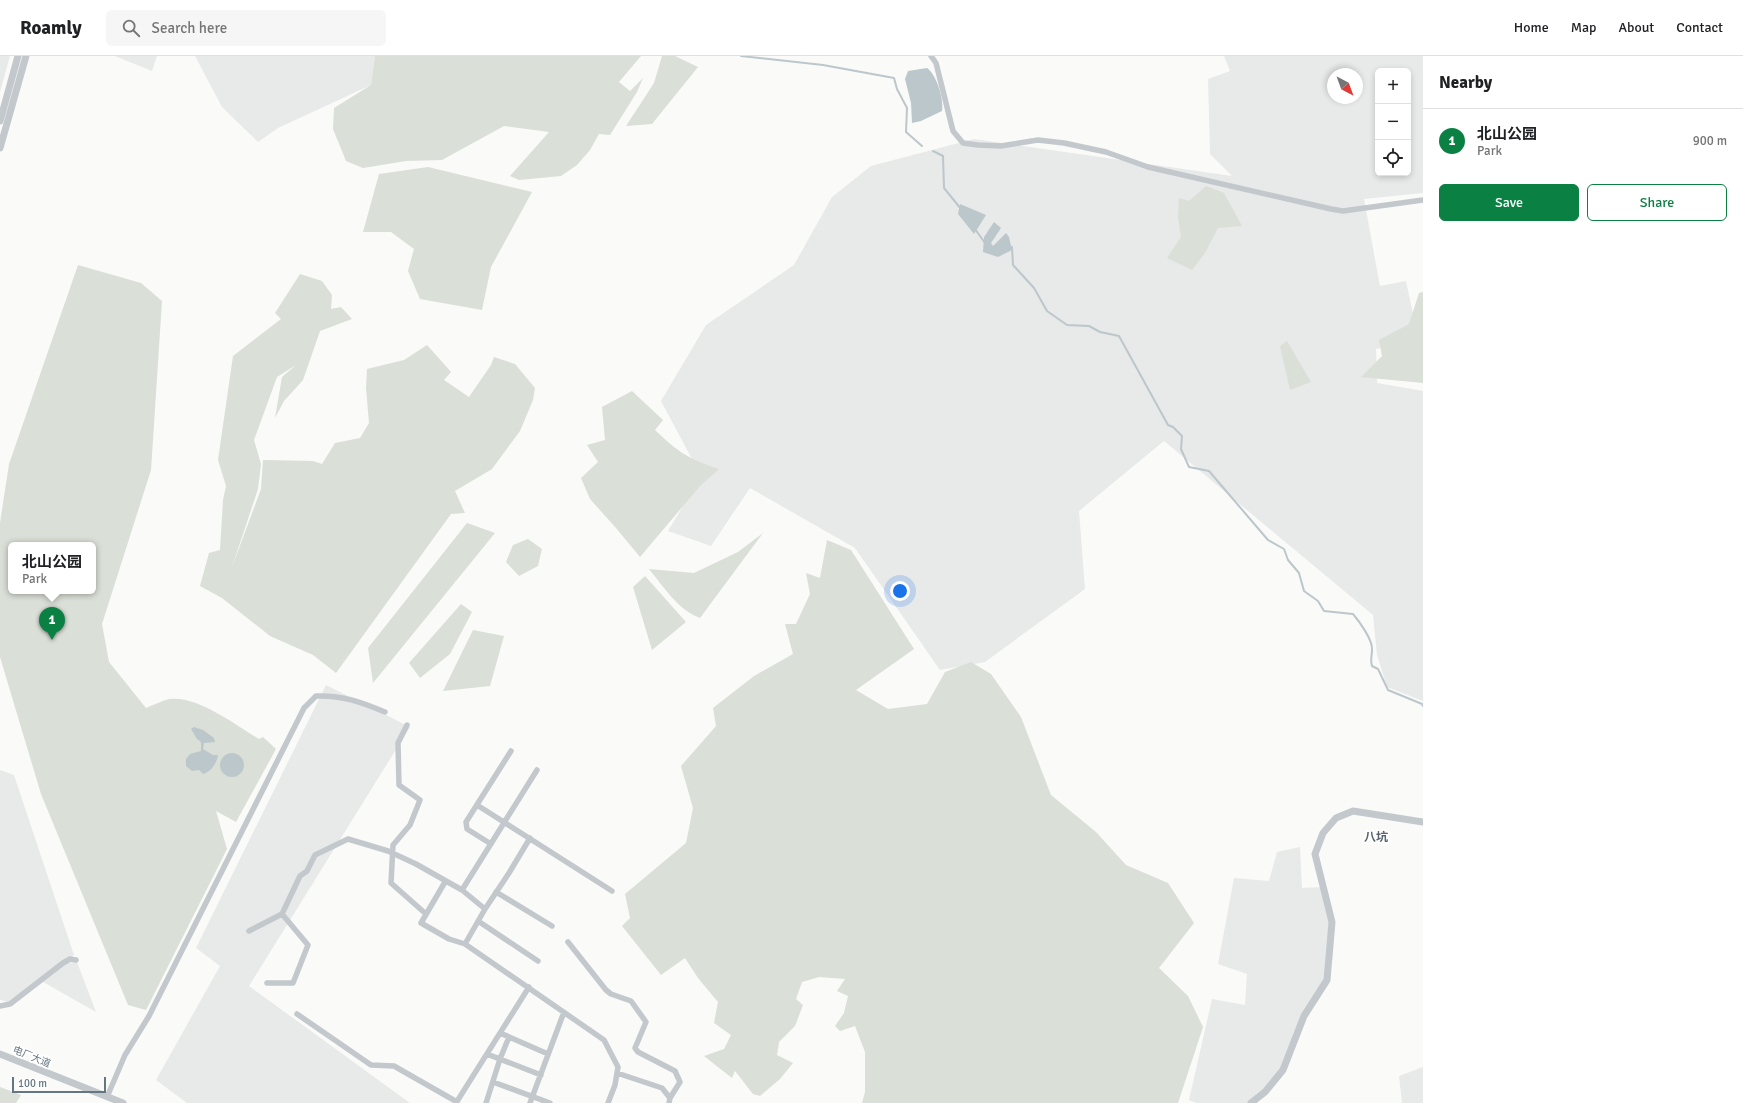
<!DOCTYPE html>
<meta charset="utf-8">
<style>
:root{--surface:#fff;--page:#f6f6f6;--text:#202124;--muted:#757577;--line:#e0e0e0;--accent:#0b8043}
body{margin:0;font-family:Signika,"Noto Sans SC",sans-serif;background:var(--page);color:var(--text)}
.controls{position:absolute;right:12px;top:12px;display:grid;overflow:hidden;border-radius:6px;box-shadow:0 2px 6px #0003}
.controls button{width:36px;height:36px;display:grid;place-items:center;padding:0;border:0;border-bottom:1px solid var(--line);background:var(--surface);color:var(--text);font:20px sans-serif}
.compass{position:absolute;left:1327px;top:12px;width:36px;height:36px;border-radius:50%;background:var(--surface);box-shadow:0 2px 6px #0003;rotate:139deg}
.scale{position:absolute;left:12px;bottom:10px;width:94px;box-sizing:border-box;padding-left:4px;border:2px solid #657683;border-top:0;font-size:11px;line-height:14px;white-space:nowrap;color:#657683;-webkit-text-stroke:3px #fff;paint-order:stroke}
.you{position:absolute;left:900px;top:535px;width:14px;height:14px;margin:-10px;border:3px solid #fff;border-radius:50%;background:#1a73e8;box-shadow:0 0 0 6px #1a73e833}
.badge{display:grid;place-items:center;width:26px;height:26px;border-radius:50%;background:var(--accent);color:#fff;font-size:13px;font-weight:700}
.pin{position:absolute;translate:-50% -33px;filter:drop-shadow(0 1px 2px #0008)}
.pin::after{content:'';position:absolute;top:21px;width:14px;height:12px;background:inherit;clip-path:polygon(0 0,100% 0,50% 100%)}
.popup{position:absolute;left:8px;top:486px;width:88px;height:52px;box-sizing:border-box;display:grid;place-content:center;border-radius:6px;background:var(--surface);filter:drop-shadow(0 1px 3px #0005);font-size:13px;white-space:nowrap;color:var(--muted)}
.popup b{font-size:15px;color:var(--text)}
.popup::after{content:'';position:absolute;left:50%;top:100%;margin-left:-8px;border:8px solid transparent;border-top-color:var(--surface)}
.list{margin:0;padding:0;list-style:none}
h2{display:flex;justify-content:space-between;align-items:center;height:52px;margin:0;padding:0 16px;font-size:17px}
h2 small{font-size:13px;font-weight:400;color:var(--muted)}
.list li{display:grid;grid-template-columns:26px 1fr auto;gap:12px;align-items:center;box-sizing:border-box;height:64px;padding:0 16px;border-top:1px solid var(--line)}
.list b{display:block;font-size:15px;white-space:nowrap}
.list p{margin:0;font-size:13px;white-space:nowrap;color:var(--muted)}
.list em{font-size:13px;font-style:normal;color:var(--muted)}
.actions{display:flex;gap:8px;padding:12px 16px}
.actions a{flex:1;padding:9px 0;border:1px solid var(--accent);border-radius:6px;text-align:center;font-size:14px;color:var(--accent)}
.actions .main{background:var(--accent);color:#fff}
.icon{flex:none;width:22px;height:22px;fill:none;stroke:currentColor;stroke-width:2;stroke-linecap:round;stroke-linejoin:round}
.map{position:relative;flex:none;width:1423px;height:1047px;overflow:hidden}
header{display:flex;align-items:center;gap:24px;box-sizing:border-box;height:56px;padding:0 20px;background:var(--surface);border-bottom:1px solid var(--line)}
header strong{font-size:19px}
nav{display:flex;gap:22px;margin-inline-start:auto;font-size:14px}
.search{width:280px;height:36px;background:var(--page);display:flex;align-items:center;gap:10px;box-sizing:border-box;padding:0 14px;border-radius:6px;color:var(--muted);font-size:15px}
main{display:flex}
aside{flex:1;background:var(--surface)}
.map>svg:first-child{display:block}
.built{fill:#e8e9e9;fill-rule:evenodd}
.green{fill:#dadfd7;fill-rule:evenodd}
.water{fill:#bbc7cb}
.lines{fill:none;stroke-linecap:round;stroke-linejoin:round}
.stream{stroke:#bbc7cb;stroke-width:2}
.minor{stroke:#c3c8cc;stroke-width:5.5}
.tertiary{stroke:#c3c8cc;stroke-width:7}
.labels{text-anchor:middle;stroke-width:4;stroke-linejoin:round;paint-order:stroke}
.street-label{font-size:10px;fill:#657683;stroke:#fff}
.quarter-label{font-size:12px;font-weight:bold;fill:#57646e;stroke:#fff}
</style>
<header>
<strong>Roamly</strong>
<div class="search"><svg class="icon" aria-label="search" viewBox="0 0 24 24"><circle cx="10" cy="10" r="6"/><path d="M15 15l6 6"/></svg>Search here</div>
<nav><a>Home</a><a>Map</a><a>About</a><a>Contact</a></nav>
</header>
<main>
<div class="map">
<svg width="1423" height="1047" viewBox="0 0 1423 1047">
<rect width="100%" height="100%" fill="#fafaf8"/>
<path class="built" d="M 0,0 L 10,0 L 0,36 Z
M 115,0 L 157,0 L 152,15 Z
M 195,0 L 375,0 L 371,29 L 278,72 L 258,86 L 222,51 Z
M 1224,0 L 1423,0 L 1423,137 L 1364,143 L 1380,230 L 1406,225 L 1418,282 L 1376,293 L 1377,327 L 1423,335 L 1423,645 L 1387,631 L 1377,599 L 1373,559 L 1164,385 L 1079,455 L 1085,533 L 985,606 L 940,614 L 855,492 L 750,432 L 711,490 L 668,475 L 701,420 L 661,345 L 706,269 L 794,209 L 832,141 L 871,110 L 974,83 L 1232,120 L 1210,98 L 1208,23 L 1230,15 ZM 1378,15 L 1408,15 L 1408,117 L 1378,117 ZM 1333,18 L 1357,18 L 1357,42 L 1333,42 Z
M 326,629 L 410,671 L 249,930 L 410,1047 L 187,1047 L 156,1024 L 220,910 L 196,892 Z
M 0,714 L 14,719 L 74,899 L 8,946 L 0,944 Z
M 1300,791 L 1302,832 L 1323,831 L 1332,874 L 1327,924 L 1304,960 L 1283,1014 L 1249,1047 L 1196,1047 L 1189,1044 L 1212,943 L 1245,949 L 1247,918 L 1218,908 L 1234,822 L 1269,825 L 1277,796 Z
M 77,906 L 96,956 L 43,926 L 66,907 Z
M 1423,1011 L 1423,1047 L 1402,1047 L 1399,1020 Z"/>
<path class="green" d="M 375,0 L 641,0 L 619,26 L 630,35 L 643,22 L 637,36 L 610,79 L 599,78 L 590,94 L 577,109 L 561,120 L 519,124 L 510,120 L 549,76 L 504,70 L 442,104 L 406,105 L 363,112 L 346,105 L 333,73 L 334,52 L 371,29 Z
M 662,0 L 675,0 L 698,11 L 652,68 L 626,70 L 654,27 Z
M 428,111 L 532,136 L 491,211 L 482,254 L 420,243 L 408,215 L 414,193 L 391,176 L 363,176 L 379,118 Z
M 1206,130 L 1224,137 L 1242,170 L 1218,172 L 1205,197 L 1192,214 L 1167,202 L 1181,181 L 1178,162 L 1179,142 L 1189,145 Z
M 78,209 L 141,227 L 162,245 L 151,414 L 102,568 L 109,606 L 146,652 C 153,649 162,645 169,643 C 197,639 236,669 259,683 L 263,681 L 276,693 L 236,766 L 216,755 L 227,793 L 146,954 L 128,949 L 41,738 L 0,601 L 0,467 L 9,408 ZM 11,489 L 93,489 L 93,535 L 11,535 Z
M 300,218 L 322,225 L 332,239 L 331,253 L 341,251 L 352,263 L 320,275 L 303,324 L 284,345 L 275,362 L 282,321 L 296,309 L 277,321 L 254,384 L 261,408 L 258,433 L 232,511 L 261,433 L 263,404 L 313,405 L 322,408 L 335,387 L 360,382 L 369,367 L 366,332 L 367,313 L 404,304 L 427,289 L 451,316 L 444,324 L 469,341 L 491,309 L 494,301 L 515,308 L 535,332 L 533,344 L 520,375 L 492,413 L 455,435 L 465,457 L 451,458 L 336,617 L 313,599 L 270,580 L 222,542 L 200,530 L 209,497 L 220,494 L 223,444 L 226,430 L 218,404 L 233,300 L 281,263 L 275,257 Z
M 1423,236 L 1423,327 L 1361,321 L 1382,300 L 1379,284 L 1409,268 L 1419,237 Z
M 1287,285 L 1311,326 L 1290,334 L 1280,290 Z
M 632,335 L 663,364 L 655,374 C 678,396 688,403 719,413 L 700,430 L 640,501 L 616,472 L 590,443 L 581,422 L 598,406 L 587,389 L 605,384 L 602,351 Z
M 467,467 L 495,477 L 373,627 L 368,592 Z
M 763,477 L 700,562 C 678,554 664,531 649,513 L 694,517 L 738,496 Z
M 528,483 L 542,493 L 538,510 L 519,520 L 506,506 L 513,489 Z
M 827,484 L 851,494 L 914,593 L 856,634 L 888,653 L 927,648 L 945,616 L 971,606 L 991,618 L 1021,661 L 1051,739 L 1096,776 L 1126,809 L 1168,827 L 1194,867 L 1159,912 L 1188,940 L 1203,971 L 1178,1047 L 862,1047 L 865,1036 L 865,996 L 855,970 L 840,975 L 835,970 L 844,957 L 848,940 L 837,935 L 845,923 L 819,921 L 802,926 L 796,943 L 803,949 L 795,970 L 779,986 L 777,999 L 793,1007 L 780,1023 L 760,1040 L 753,1038 L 735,1015 L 732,1022 L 704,1000 L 724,993 L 731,979 L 714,967 L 718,946 L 698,922 L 685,902 L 661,919 L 622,870 L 630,862 L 625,838 L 686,787 L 693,752 L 681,710 L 716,670 L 713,652 L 754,620 L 793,598 L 785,568 L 796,568 L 810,538 L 806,517 L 820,522 Z
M 645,520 L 686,566 L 652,594 L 633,531 Z
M 461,548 L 472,556 L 450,598 L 420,622 L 409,607 Z
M 473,574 L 504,580 L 490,630 L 443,635 Z
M 0,1031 L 21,1039 L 16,1047 L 0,1047 Z"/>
<path class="water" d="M 927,12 C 937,19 944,44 942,55 L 921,65 L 912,67 L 911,47 L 905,23 L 908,15 Z
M 960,148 L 986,159 L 974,178 L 958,158 Z
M 994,166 L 1001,172 L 991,187 L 993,190 L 1006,177 L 1009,181 L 1012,194 L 998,201 L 983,196 L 984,181 Z
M 194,671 L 203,674 L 214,682 L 215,686 L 204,687 L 203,693 L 213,699 L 218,699 C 217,707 211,716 203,718 L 199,714 L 192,715 L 186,710 L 186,703 L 190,698 L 201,695 L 201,686 L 197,683 L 191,673 Z
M220 709a12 12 0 1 1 24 0a12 12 0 1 1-24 0Z"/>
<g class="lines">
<path class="stream" d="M 741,0 L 823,9 L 894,22 L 897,33 L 907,52 L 906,76 L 922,90
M 933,95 L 943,100 L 944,132 L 961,153
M 975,173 L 985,187
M 1009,192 L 1012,191 L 1013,209 L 1034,232 L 1047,255 L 1067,269 L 1089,270 L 1100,276 L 1119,280 L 1168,369 L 1173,371 L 1182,380 L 1181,393 L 1189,411 L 1209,415 L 1268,484 L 1284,493 L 1288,504 L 1299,517 L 1304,535 L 1318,545 L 1324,555 L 1353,558 C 1359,565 1373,584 1372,594 C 1372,600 1370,604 1372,610 L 1378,613 L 1388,634 L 1422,648 L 1423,650"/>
<path class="minor" d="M 931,0 L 936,7 L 953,75 L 963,87 L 978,89 L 1001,90 L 1038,84 L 1064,87 L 1106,96 L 1148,111 L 1331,153 L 1343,155 L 1423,144
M 407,669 L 398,687 L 399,729 L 420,744 L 410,769 L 393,789 L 391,827 L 426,858
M 537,714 L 462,834 L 485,853 L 465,888 L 604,984 L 618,1011 L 615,1029 L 608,1047
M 477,749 L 612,835
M 491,788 L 467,773 L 466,766 L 511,695
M 445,826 L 421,867 L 449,883 L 465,888
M 496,836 L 552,870
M 485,853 L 509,817 L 530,782
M 478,865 L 538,905
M 249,875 L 282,858 L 300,820 L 307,815 L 315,799 L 348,783 L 388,795 L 416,808 L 462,834
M 568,886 L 606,934 L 611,938 L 631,945 L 646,966 L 635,992 L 638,996 L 675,1015 L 680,1026 L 670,1042
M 267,927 L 293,927 L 308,889 L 282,858
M 0,950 L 10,948 L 63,907 L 70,903 L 76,904
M 297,958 L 371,1009 L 394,1010 L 457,1046
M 500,977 L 548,998
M 487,998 L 541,1019
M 617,1017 L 662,1032 L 670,1042 L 669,1047
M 493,1026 L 550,1047
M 107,1041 L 125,999 L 149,960 L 304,652 L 316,640 C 342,639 361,646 385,656
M 456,1047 L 529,931
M 486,1047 L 500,1003 L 509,981
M 530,1047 L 564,956"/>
<path class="tertiary" d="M 0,65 L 18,0
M 0,92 L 26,0
M 0,998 L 123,1047
M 1251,1047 L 1265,1036 L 1283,1014 L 1304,960 L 1327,924 L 1332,866 L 1315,798 L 1323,777 L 1336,762 L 1353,755 L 1423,766"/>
</g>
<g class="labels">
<g class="street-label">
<text transform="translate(32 1000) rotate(22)" y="4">电厂大道</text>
</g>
<g class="quarter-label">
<text x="1376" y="785">八坑</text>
</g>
</g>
</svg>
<div class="controls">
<button>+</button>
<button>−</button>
<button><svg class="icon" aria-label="locate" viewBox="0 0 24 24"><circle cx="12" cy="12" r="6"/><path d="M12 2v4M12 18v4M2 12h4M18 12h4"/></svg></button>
</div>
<svg class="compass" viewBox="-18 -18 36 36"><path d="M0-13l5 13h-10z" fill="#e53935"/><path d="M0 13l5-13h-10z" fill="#757577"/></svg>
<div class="scale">100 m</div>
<div class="you"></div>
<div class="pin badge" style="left:52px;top:584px">1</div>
<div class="popup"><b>北山公园</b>Park</div>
</div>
<aside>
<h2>Nearby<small></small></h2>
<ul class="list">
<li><span class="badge">1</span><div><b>北山公园</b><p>Park</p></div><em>900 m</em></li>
</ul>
<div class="actions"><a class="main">Save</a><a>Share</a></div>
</aside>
</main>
